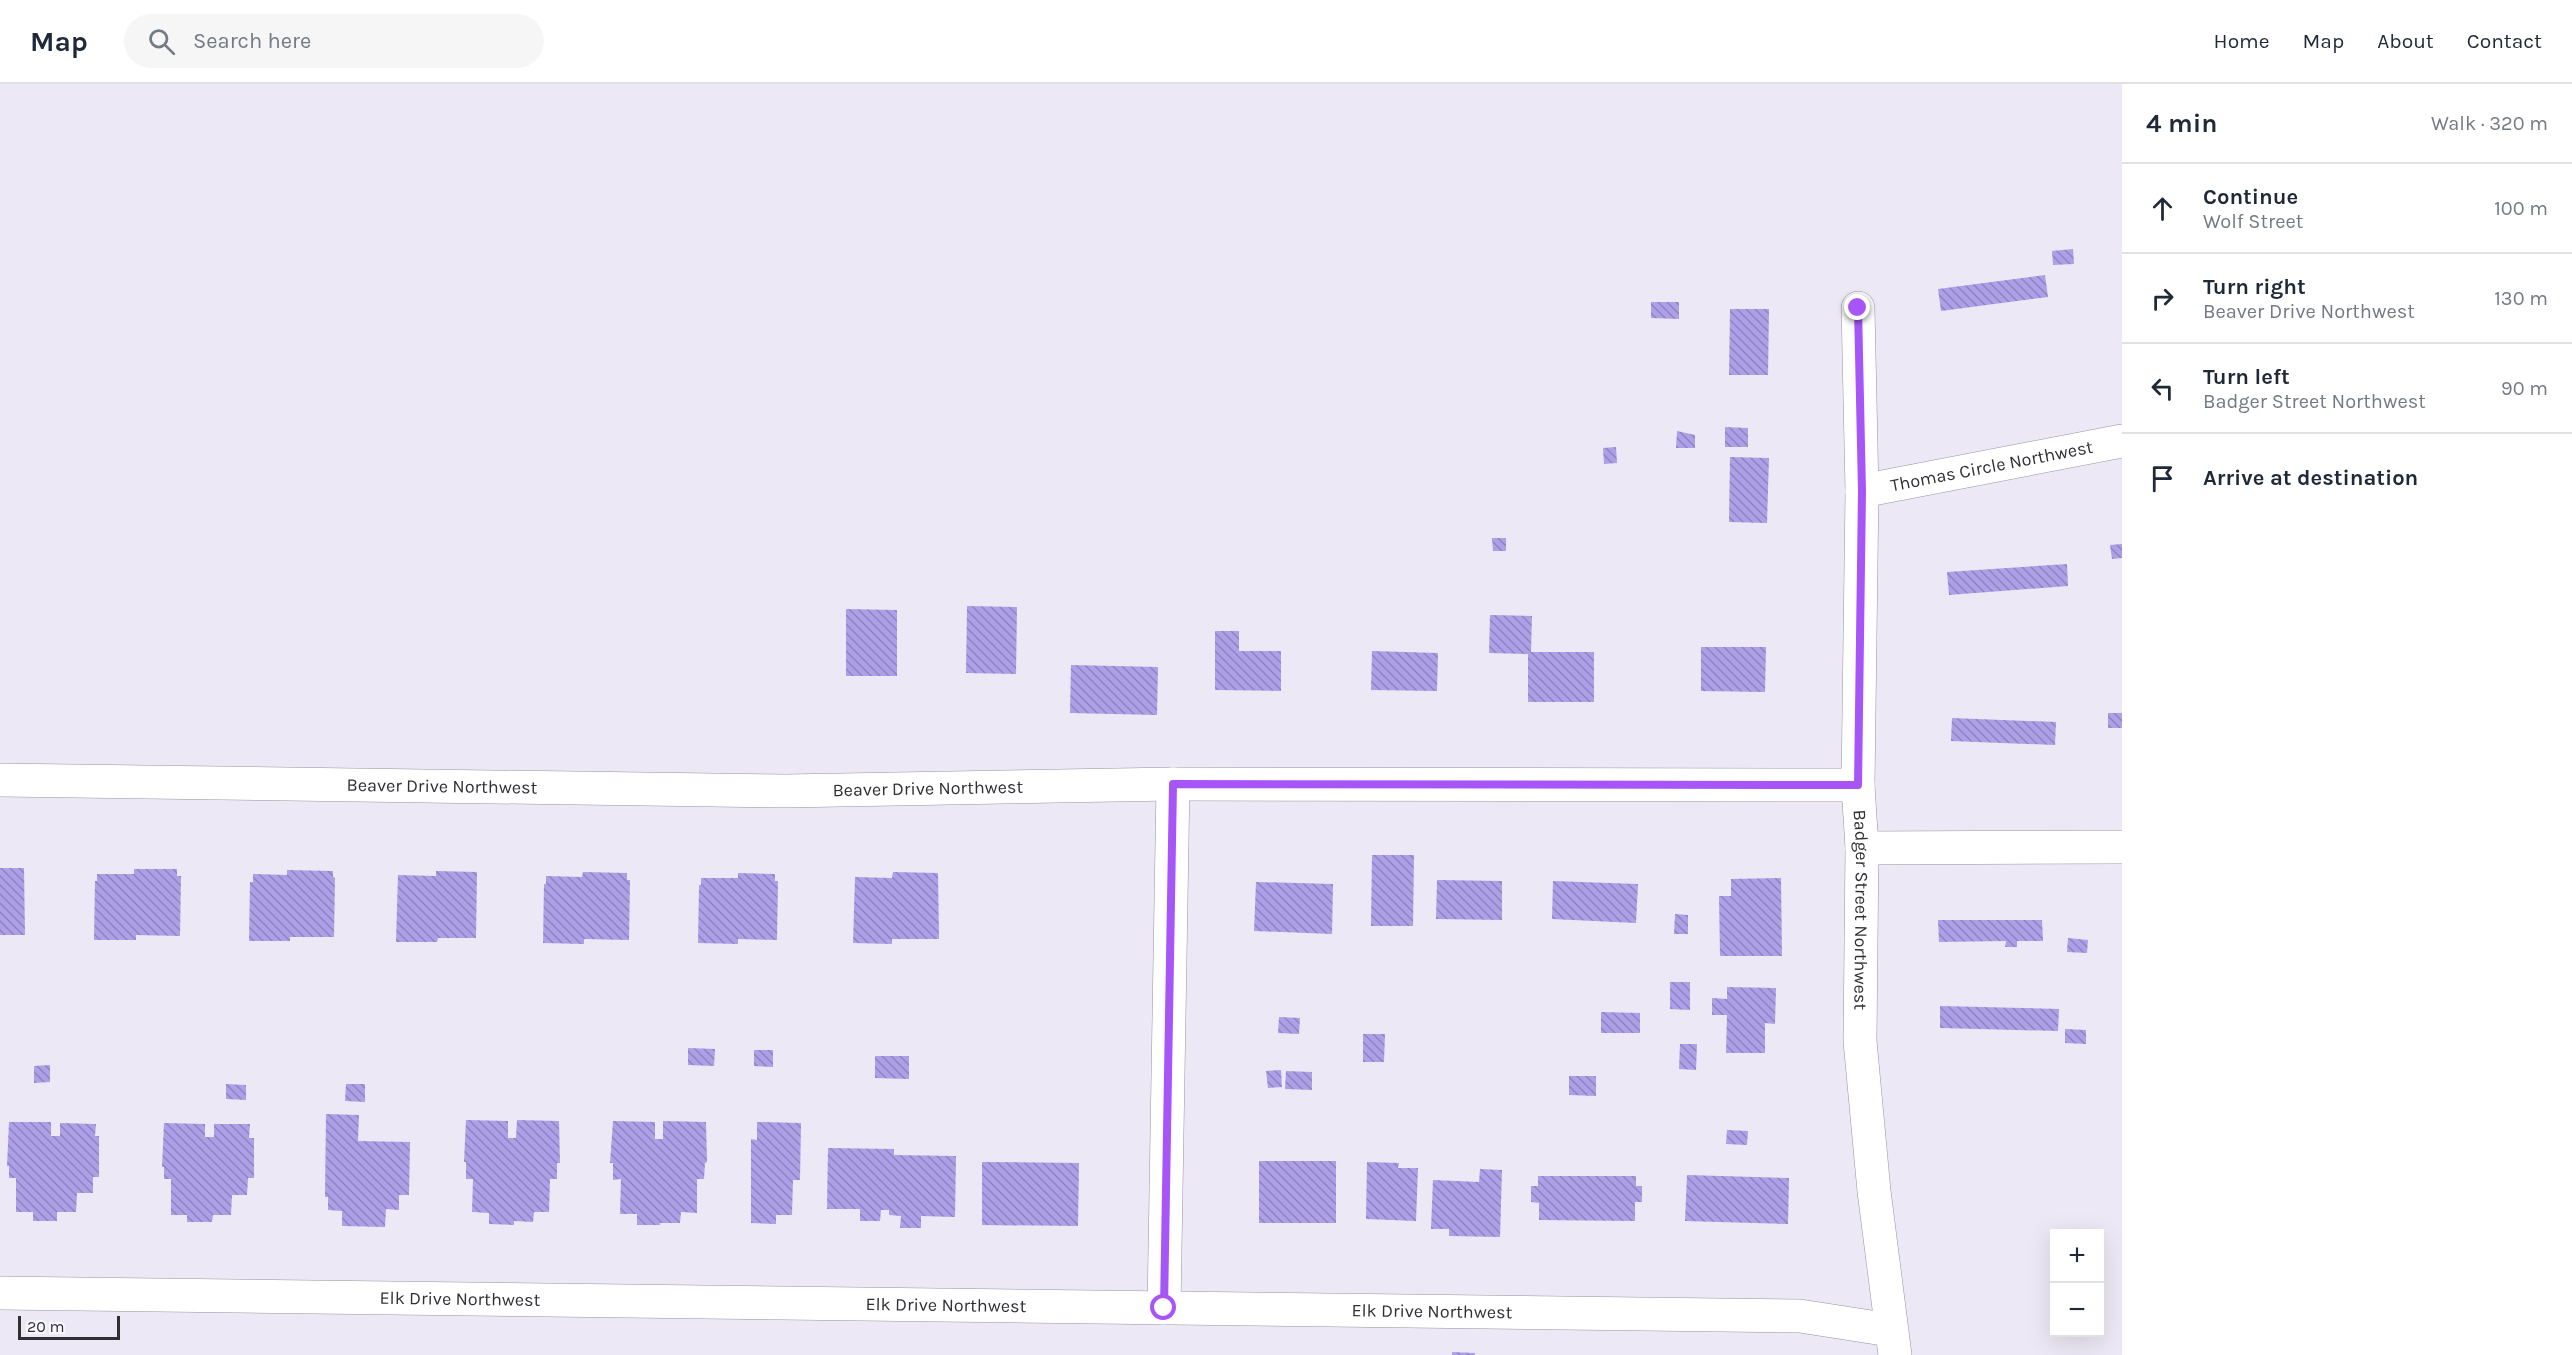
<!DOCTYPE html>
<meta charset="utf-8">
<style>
:root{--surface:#fff;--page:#f6f6f7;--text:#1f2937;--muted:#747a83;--line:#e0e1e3}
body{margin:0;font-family:Karla,sans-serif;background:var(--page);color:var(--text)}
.controls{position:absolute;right:18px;bottom:18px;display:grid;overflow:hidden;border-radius:0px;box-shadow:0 6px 24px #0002}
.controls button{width:54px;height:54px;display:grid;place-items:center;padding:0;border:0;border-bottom:2px solid var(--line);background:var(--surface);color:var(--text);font:30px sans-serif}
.scale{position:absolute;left:18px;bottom:15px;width:102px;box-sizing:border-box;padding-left:6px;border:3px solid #302f34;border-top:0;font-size:16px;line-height:21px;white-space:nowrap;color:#302f34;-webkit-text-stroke:4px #f9f7ff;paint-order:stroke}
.stop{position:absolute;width:18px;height:18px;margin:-14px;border:4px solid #a855f7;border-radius:50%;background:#fff}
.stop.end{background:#a855f7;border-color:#fff;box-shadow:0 2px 6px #0008}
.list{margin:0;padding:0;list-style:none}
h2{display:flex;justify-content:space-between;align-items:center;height:78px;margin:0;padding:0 24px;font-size:26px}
h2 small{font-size:20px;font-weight:400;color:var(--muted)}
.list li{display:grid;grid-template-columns:39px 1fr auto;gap:18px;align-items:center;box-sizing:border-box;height:90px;padding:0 24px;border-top:2px solid var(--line)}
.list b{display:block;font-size:22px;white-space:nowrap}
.list p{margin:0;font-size:20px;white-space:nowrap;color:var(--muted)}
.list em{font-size:20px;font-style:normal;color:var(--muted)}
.icon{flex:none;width:33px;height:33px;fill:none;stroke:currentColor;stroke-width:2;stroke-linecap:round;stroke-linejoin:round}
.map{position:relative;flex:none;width:2122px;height:1271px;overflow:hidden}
header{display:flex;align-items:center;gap:36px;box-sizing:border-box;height:84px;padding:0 30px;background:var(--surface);border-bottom:2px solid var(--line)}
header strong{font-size:28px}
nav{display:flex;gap:33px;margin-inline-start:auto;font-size:21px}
.search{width:420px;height:54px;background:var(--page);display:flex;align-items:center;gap:15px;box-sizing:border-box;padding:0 21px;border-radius:33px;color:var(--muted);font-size:22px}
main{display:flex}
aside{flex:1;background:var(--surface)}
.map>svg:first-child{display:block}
.building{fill:url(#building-back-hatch)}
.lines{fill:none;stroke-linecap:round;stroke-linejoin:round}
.minor-casing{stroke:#97939f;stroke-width:34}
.minor{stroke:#fff;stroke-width:33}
.route{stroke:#a855f7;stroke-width:8}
.labels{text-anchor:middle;stroke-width:4.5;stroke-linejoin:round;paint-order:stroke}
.street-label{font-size:18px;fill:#302f34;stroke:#f9f7ff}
</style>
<header>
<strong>Map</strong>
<div class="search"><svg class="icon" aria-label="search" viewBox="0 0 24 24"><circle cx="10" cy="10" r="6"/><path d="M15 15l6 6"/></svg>Search here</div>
<nav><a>Home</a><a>Map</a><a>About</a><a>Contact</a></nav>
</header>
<main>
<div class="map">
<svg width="2122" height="1271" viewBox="0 0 2122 1271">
<defs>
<pattern id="building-back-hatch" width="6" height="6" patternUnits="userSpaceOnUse" patternTransform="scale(1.5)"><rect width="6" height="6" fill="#ada0e8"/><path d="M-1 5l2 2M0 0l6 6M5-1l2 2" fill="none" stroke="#8d83bd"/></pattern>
</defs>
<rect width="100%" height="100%" fill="#ece8f5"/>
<path class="building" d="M 2073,165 L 2074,180 L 2053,181 L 2052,167 Z
M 2045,191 L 2048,213 L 1941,227 L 1938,205 Z
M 1651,218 L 1679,218 L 1679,235 L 1651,234 Z
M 1730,225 L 1769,225 L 1768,291 L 1729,291 Z
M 1725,343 L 1748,344 L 1748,363 L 1725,363 Z
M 1677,347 L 1695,351 L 1695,364 L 1676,364 Z
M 1616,363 L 1617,379 L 1604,380 L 1603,364 Z
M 1730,373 L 1769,374 L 1767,439 L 1729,438 Z
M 1492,454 L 1506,454 L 1506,467 L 1493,467 Z
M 2122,460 L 2122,474 L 2112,475 L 2110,461 Z
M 2067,480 L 2068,502 L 1949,511 L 1947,488 Z
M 967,522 L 1017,523 L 1016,590 L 966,589 Z
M 846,525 L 897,526 L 897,592 L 846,592 Z
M 1490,531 L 1532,532 L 1531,568 L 1594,568 L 1594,618 L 1528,618 L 1528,570 L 1489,569 Z
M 1215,547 L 1239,547 L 1239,567 L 1281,567 L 1281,607 L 1215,606 Z
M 1701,563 L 1766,563 L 1765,608 L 1701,607 Z
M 1372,567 L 1438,569 L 1437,607 L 1371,606 Z
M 1071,581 L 1158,583 L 1157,631 L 1070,629 Z
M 2108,629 L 2122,629 L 2122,644 L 2108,644 Z
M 1952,634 L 2056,638 L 2055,661 L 1951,657 Z
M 1372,771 L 1414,771 L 1413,842 L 1371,842 Z
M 0,784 L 24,784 L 25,851 L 0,851 Z
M 134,785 L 177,785 L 177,792 L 181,792 L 180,852 L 136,851 L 136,856 L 94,856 L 95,797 L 97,797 L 97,790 L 134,790 Z
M 287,786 L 333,787 L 333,793 L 335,794 L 334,853 L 290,853 L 290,857 L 249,857 L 250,798 L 253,798 L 253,790 L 287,791 Z
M 436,787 L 477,788 L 476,854 L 438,854 L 437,858 L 396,858 L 398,791 L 436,792 Z
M 583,788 L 627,789 L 627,796 L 630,796 L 629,856 L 584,855 L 584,860 L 543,859 L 544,800 L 546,800 L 546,792 L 582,793 Z
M 893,788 L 938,789 L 939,855 L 892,855 L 892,860 L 853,859 L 855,793 L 892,794 Z
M 738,789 L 775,790 L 775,797 L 778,797 L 777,856 L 738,855 L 738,860 L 698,859 L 699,801 L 701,801 L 701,794 L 738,794 Z
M 1781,794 L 1782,872 L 1720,872 L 1719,812 L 1731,812 L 1731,795 Z
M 1437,796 L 1502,797 L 1502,836 L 1436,835 Z
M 1553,797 L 1638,800 L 1636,839 L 1552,835 Z
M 1256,798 L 1333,800 L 1332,850 L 1254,847 Z
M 1675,830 L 1688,831 L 1688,850 L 1674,850 Z
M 1938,836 L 2042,836 L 2043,857 L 2017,857 L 2017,863 L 2005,863 L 2006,857 L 1939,858 Z
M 2068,854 L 2088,856 L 2087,869 L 2067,868 Z
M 1670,898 L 1690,898 L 1690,926 L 1670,925 Z
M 1727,903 L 1776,904 L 1775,940 L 1765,939 L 1765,969 L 1726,969 L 1727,931 L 1712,931 L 1712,914 L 1727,915 Z
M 1940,922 L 2059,925 L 2058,947 L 1940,944 Z
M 1601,928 L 1640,929 L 1640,949 L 1601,949 Z
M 1279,933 L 1300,934 L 1299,950 L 1278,949 Z
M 2065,945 L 2086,946 L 2086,960 L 2065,959 Z
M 1363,950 L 1385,950 L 1384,978 L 1363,978 Z
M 1680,960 L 1697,960 L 1696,986 L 1679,985 Z
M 688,964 L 715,965 L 714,982 L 688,981 Z
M 754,966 L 773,966 L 773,983 L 754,982 Z
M 875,972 L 909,972 L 909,995 L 875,994 Z
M 50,981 L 50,998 L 34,999 L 34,982 Z
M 1281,986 L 1282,1003 L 1268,1004 L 1266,987 Z
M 1286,987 L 1312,988 L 1312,1006 L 1285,1005 Z
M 1569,992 L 1596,992 L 1596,1012 L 1569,1011 Z
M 226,1000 L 246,1001 L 246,1016 L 226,1015 Z
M 346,1000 L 365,1000 L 365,1018 L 345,1017 Z
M 326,1030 L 359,1031 L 358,1057 L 410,1058 L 409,1111 L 399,1111 L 399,1126 L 386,1125 L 385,1143 L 342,1142 L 342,1127 L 328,1126 L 328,1113 L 325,1113 Z
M 466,1036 L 508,1037 L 508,1054 L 516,1054 L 517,1036 L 559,1037 L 560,1079 L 557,1079 L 557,1095 L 550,1095 L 549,1128 L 534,1128 L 533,1138 L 514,1137 L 514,1141 L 489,1140 L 489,1129 L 472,1128 L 473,1095 L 466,1095 L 466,1078 L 464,1078 Z
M 613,1037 L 655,1038 L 655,1055 L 663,1055 L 663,1037 L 706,1038 L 707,1078 L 705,1079 L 704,1095 L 697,1095 L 697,1129 L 681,1128 L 680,1139 L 660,1139 L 660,1141 L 637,1141 L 637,1130 L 620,1130 L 621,1095 L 613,1096 L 613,1079 L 610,1079 Z
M 9,1038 L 51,1038 L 51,1052 L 60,1052 L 60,1039 L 96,1040 L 95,1052 L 99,1052 L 99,1093 L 93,1093 L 93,1109 L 77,1109 L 76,1128 L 57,1128 L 57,1137 L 33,1137 L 33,1128 L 16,1128 L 16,1094 L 9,1094 L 9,1082 L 7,1082 Z
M 757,1038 L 801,1039 L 800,1096 L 793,1096 L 792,1131 L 776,1131 L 776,1140 L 751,1139 L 751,1055 L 757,1056 Z
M 164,1039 L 205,1040 L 205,1053 L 214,1053 L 214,1040 L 250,1040 L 249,1054 L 254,1054 L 254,1094 L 248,1094 L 247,1111 L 232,1111 L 231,1131 L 213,1131 L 212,1138 L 187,1138 L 187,1131 L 171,1131 L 171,1095 L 164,1095 L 164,1083 L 162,1083 Z
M 1727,1046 L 1748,1047 L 1747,1061 L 1726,1060 Z
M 828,1064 L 894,1065 L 894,1071 L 956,1072 L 955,1133 L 921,1132 L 921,1144 L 900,1144 L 901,1132 L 889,1131 L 889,1126 L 881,1126 L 880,1137 L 860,1137 L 860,1125 L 827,1125 Z
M 1259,1077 L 1336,1077 L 1336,1139 L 1259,1139 Z
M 982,1078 L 1079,1079 L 1078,1142 L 982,1141 Z
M 1367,1078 L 1399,1079 L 1398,1084 L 1418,1084 L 1416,1137 L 1366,1135 Z
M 1480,1085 L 1502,1086 L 1500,1153 L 1449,1152 L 1449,1145 L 1431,1145 L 1433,1096 L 1479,1098 Z
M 1687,1091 L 1789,1094 L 1788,1140 L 1685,1137 Z
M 1538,1092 L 1636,1092 L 1636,1102 L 1642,1102 L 1642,1118 L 1635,1118 L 1635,1137 L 1539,1136 L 1539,1119 L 1531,1118 L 1531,1102 L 1538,1102 Z
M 1452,1268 L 1475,1269 L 1475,1271 L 1452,1271 Z"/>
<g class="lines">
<defs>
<g id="minor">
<path id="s1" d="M 1858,224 L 1862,407 L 1858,701 L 1862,764 L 1860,957 L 1874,1107 L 1895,1271"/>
<path id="s2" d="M 1862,407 L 2122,357"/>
<path id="s3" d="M 0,696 L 786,707 L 1173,700 L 1858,701"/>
<path d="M 1862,764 L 2122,763"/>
<path id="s4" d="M 0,1209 L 1800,1232 L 1890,1246"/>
<path d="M 1164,1224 L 1173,700"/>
</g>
</defs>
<use href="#minor" class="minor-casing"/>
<use href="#minor" class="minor"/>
</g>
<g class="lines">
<path class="route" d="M 1164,1224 L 1173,700 L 1858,701 L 1862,407 L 1858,224"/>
</g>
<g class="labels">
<g class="street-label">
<text dy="6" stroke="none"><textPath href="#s2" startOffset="132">Thomas Circle Northwest</textPath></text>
<text dy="6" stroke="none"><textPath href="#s3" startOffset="442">Beaver Drive Northwest</textPath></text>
<text dy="6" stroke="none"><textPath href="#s3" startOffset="928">Beaver Drive Northwest</textPath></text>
<text dy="6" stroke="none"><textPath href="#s1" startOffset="602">Badger Street Northwest</textPath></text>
<text dy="6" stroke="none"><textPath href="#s4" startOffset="460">Elk Drive Northwest</textPath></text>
<text dy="6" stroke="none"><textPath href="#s4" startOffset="946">Elk Drive Northwest</textPath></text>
<text dy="6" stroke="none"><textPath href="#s4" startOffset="1432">Elk Drive Northwest</textPath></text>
</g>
</g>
</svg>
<div class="controls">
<button>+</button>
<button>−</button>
</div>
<div class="scale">20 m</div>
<div class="stop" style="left:1164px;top:1224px"></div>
<div class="stop end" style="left:1858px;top:224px"></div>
</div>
<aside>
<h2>4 min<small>Walk · 320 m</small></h2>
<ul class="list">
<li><svg class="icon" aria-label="ahead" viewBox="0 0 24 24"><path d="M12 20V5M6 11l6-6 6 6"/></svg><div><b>Continue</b><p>Wolf Street</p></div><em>100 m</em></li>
<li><svg class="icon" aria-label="right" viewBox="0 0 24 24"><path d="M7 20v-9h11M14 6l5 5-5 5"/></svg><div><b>Turn right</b><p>Beaver Drive Northwest</p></div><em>130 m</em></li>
<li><svg class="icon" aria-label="left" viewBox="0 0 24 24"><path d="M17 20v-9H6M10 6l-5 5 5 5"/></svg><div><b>Turn left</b><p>Badger Street Northwest</p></div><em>90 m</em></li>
<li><svg class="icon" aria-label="arrive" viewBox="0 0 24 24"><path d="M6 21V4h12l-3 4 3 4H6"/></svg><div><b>Arrive at destination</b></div></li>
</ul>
</aside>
</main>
